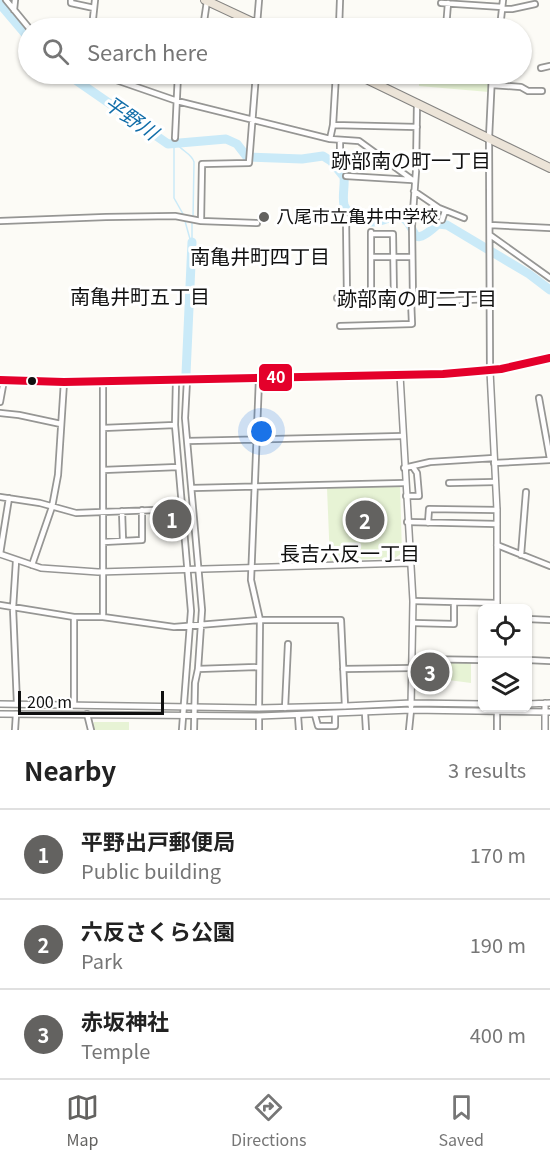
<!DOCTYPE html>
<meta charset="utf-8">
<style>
:root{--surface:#fff;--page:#f2f2f2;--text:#222;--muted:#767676;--line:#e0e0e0;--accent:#636260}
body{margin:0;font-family:Georgia,"Noto Sans JP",serif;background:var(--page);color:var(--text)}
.controls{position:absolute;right:18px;bottom:18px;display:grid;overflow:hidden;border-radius:9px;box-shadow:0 2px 4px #0004}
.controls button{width:54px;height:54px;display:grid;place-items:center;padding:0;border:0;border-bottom:2px solid var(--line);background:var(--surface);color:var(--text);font:30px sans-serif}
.scale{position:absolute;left:18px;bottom:15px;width:146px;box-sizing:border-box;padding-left:6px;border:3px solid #101010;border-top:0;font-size:16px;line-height:21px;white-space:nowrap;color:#101010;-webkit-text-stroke:4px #fff;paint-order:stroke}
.you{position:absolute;left:262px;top:432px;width:21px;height:21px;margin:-15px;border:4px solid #fff;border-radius:50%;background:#1a73e8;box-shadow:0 0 0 9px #1a73e833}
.badge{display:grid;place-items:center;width:39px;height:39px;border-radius:50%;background:var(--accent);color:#fff;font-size:20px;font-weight:700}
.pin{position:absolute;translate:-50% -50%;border:3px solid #fff;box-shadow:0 2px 6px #0006}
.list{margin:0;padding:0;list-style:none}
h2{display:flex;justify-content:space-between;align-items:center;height:78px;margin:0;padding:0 24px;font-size:26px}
h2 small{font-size:20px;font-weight:400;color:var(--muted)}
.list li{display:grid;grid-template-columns:39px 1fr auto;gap:18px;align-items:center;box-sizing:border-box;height:90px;padding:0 24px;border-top:2px solid var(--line)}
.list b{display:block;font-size:22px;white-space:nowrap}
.list p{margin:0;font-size:20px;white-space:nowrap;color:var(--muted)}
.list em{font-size:20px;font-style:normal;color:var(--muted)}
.icon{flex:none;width:33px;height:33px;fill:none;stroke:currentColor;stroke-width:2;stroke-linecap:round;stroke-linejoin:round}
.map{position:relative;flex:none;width:550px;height:730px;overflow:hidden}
.search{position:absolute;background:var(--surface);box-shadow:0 2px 4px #0004;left:18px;right:18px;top:18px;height:66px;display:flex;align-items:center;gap:15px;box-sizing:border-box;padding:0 21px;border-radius:33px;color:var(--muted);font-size:22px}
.sheet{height:348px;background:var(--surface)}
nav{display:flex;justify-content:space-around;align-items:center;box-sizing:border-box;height:84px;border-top:2px solid var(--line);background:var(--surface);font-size:16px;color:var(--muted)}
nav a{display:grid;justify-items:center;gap:3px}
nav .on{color:var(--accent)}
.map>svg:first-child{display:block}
.green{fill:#e7f3d5}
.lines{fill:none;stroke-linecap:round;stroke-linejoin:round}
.stream{stroke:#caeaf8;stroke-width:1.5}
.river{stroke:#caeaf8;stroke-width:9}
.minor-casing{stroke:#969694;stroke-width:8}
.tertiary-casing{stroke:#969694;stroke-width:8}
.trunk-casing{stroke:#848381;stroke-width:10}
.minor{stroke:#fffefe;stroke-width:4.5}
.tertiary{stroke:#fffefe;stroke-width:5}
.trunk{stroke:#ece4d8;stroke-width:8}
.bus-1-casing{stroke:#fff;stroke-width:12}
.bus-1{stroke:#e4002b;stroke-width:8}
.poi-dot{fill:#636260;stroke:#fff;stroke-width:2}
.bus-dot{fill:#101010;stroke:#fff;stroke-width:2}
.labels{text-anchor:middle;stroke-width:6;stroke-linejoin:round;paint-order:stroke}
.poi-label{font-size:18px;fill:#101010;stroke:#fff;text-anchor:start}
.water-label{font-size:20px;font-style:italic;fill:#126ea9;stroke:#fff}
.neighbourhood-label{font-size:20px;fill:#101010;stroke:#fff}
.line-badge{stroke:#fff;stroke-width:2}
.badge-label{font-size:16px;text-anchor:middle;font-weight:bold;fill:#fff}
</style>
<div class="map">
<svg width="550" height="730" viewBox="0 0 550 730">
<rect width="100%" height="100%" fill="#fcfbf6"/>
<path class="green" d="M 419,74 L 490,74 L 489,92 L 419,86 Z
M 400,485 L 402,553 L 395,558 L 330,561 L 327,488 Z
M 442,662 L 471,662 L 471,683 L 441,679 Z
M 94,722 L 129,722 L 129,730 L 94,730 L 93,724 Z"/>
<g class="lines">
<path class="stream" d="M 174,144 L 174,198 L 183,214 L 190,239
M 177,144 C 182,151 192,154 194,162 L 193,218
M 192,242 L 192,222"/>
<path class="river" d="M 0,4 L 28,37
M 67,74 L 168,144 L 226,139 L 237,144 L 247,157 L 302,159 L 323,156 L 331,161 L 344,177 C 345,186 342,196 344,205 C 346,211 351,214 356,217 C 379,230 388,213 401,217 C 419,224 407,253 438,224 L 447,225 L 529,274 L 550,290
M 186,374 L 192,242"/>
<defs>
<path id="minor" d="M 6,0 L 29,28
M 71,0 L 71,3 L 94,8
M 441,3 L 502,7
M 502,9 L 512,9 L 535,4
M 14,10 L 15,0
M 257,24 L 259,0
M 92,28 L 95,0
M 203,28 L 207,1
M 339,28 L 340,0
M 446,28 L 448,3
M 500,28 L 503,0
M 541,68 L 550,66
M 99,74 L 177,101 L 330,139 L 359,141 L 414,181
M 492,85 L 521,87 L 528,91 L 542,91
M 333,125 L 417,127
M 175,138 L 178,74
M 330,139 L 333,125 L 336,74
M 340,140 L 340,156 L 342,159 L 383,159
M 346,176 L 412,180
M 414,191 L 439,208 L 464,218
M 346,218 L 347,298
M 442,220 L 445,211
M 0,221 L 106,217 L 175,216 L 201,221 L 257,223
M 201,221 L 202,164 L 249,163 L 256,74
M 490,225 L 550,228
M 371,232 L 371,299
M 371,234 L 393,234 L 394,300
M 490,235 L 550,278
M 371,257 L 412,257
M 337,298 L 418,302 L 490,299
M 413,300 L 412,226 L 416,171 L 417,103
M 340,326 L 412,324 L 411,300
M 490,371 L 489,138 L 492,74
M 259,379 L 251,580 L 260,620 L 259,708
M 187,380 L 185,418 L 202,610 L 198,669 L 195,683 L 194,730
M 176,381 L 175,425 L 191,611 L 182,730
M 539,398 L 550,459
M 0,402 L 4,380
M 0,413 L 19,415 L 61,424
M 103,428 L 175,425
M 187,441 L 403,436
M 494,463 L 550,460
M 404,468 L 430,462 L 494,458
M 103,470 L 178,467
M 449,483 L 495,482
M 192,488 L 405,483
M 406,496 L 419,496 L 417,473 L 413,467
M 0,497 L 40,503 L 76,513 L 182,509
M 122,511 L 123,541
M 407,522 L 497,524
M 428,523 L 429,509 L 497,510
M 103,542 L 142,540 L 142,510
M 497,545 L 550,566
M 0,554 L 9,498
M 521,555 L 526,492
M 16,561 L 13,608 L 17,704
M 32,565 L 52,507 L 58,475 L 64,382
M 413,601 L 497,603
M 0,605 L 74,617 L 103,617 L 174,627 L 260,620 L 341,620 L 345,706
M 103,617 L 103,382
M 528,619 L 550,620
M 413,623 L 454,624 L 454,602
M 413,659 L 482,660
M 528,660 L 550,661
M 198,669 L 259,667
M 343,669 L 412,668
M 74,705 L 74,617
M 285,708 L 288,644
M 497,712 L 497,730
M 365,713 L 366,730
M 87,714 L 91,730
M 315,715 L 318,726 L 335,726 L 335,714
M 259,716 L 259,730
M 298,716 L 299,730
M 15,730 L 16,714
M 409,730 L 411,710"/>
<path id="tertiary" d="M 490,371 L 497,510 L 497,608
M 400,375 L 413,601 L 411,706
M 0,380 L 64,382 L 443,374 L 501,369 L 550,358
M 0,554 L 41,568 L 98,572 L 410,563
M 0,704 L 259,708 L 345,706 L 412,703 L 482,704
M 528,704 L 550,703
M 0,714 L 259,716 L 411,710 L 550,712
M 545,730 L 545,703"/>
<path id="trunk" d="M 205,0 L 265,28
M 356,74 L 550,168"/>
</defs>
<use href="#minor" class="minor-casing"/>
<use href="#tertiary" class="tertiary-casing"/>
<use href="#trunk" class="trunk-casing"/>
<use href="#minor" class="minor"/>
<use href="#tertiary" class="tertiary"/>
<use href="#trunk" class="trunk"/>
<defs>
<path id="bus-1" d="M 0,380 L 64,382 L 443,374 L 501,369 L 550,358"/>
</defs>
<use href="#bus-1" class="bus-1-casing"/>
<use href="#bus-1" class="bus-1"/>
</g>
<circle class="poi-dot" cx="264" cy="217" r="6"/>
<circle class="bus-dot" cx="32" cy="381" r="5"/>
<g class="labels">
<g class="poi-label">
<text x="276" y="223">八尾市立亀井中学校</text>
</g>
<g class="water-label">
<text transform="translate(131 118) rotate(35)" y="7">平野川</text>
</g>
<g class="neighbourhood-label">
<text x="411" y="168">跡部南の町一丁目</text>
<text x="260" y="264">南亀井町四丁目</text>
<text x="140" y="304">南亀井町五丁目</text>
<text x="417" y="306">跡部南の町二丁目</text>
<text x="350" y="561">長吉六反一丁目</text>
</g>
</g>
<rect class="line-badge" x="258" y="363" width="35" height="29" rx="6" fill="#e4002b"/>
<g class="badge-label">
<text x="276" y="383">40</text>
</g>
</svg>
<div class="controls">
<button><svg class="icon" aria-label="locate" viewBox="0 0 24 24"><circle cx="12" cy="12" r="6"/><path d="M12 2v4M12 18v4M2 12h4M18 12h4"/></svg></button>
<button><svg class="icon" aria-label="layers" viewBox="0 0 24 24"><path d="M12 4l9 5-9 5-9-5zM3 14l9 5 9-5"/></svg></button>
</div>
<div class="scale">200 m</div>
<div class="you"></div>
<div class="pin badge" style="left:172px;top:519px">1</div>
<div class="pin badge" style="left:365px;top:520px">2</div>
<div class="pin badge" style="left:430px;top:672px">3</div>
<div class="search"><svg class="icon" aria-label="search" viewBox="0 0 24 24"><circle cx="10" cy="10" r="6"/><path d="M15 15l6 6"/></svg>Search here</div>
</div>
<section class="sheet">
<h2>Nearby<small>3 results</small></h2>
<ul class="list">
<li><span class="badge">1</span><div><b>平野出戸郵便局</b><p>Public building</p></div><em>170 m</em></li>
<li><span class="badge">2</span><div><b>六反さくら公園</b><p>Park</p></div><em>190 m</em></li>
<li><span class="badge">3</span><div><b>赤坂神社</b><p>Temple</p></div><em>400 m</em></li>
</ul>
</section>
<nav>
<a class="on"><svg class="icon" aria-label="map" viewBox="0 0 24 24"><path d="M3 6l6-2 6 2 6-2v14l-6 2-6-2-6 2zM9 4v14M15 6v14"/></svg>Map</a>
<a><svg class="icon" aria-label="directions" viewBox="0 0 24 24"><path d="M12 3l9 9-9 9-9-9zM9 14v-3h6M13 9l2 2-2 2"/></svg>Directions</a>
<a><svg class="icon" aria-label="saved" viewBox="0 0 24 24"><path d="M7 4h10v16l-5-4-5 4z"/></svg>Saved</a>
</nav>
